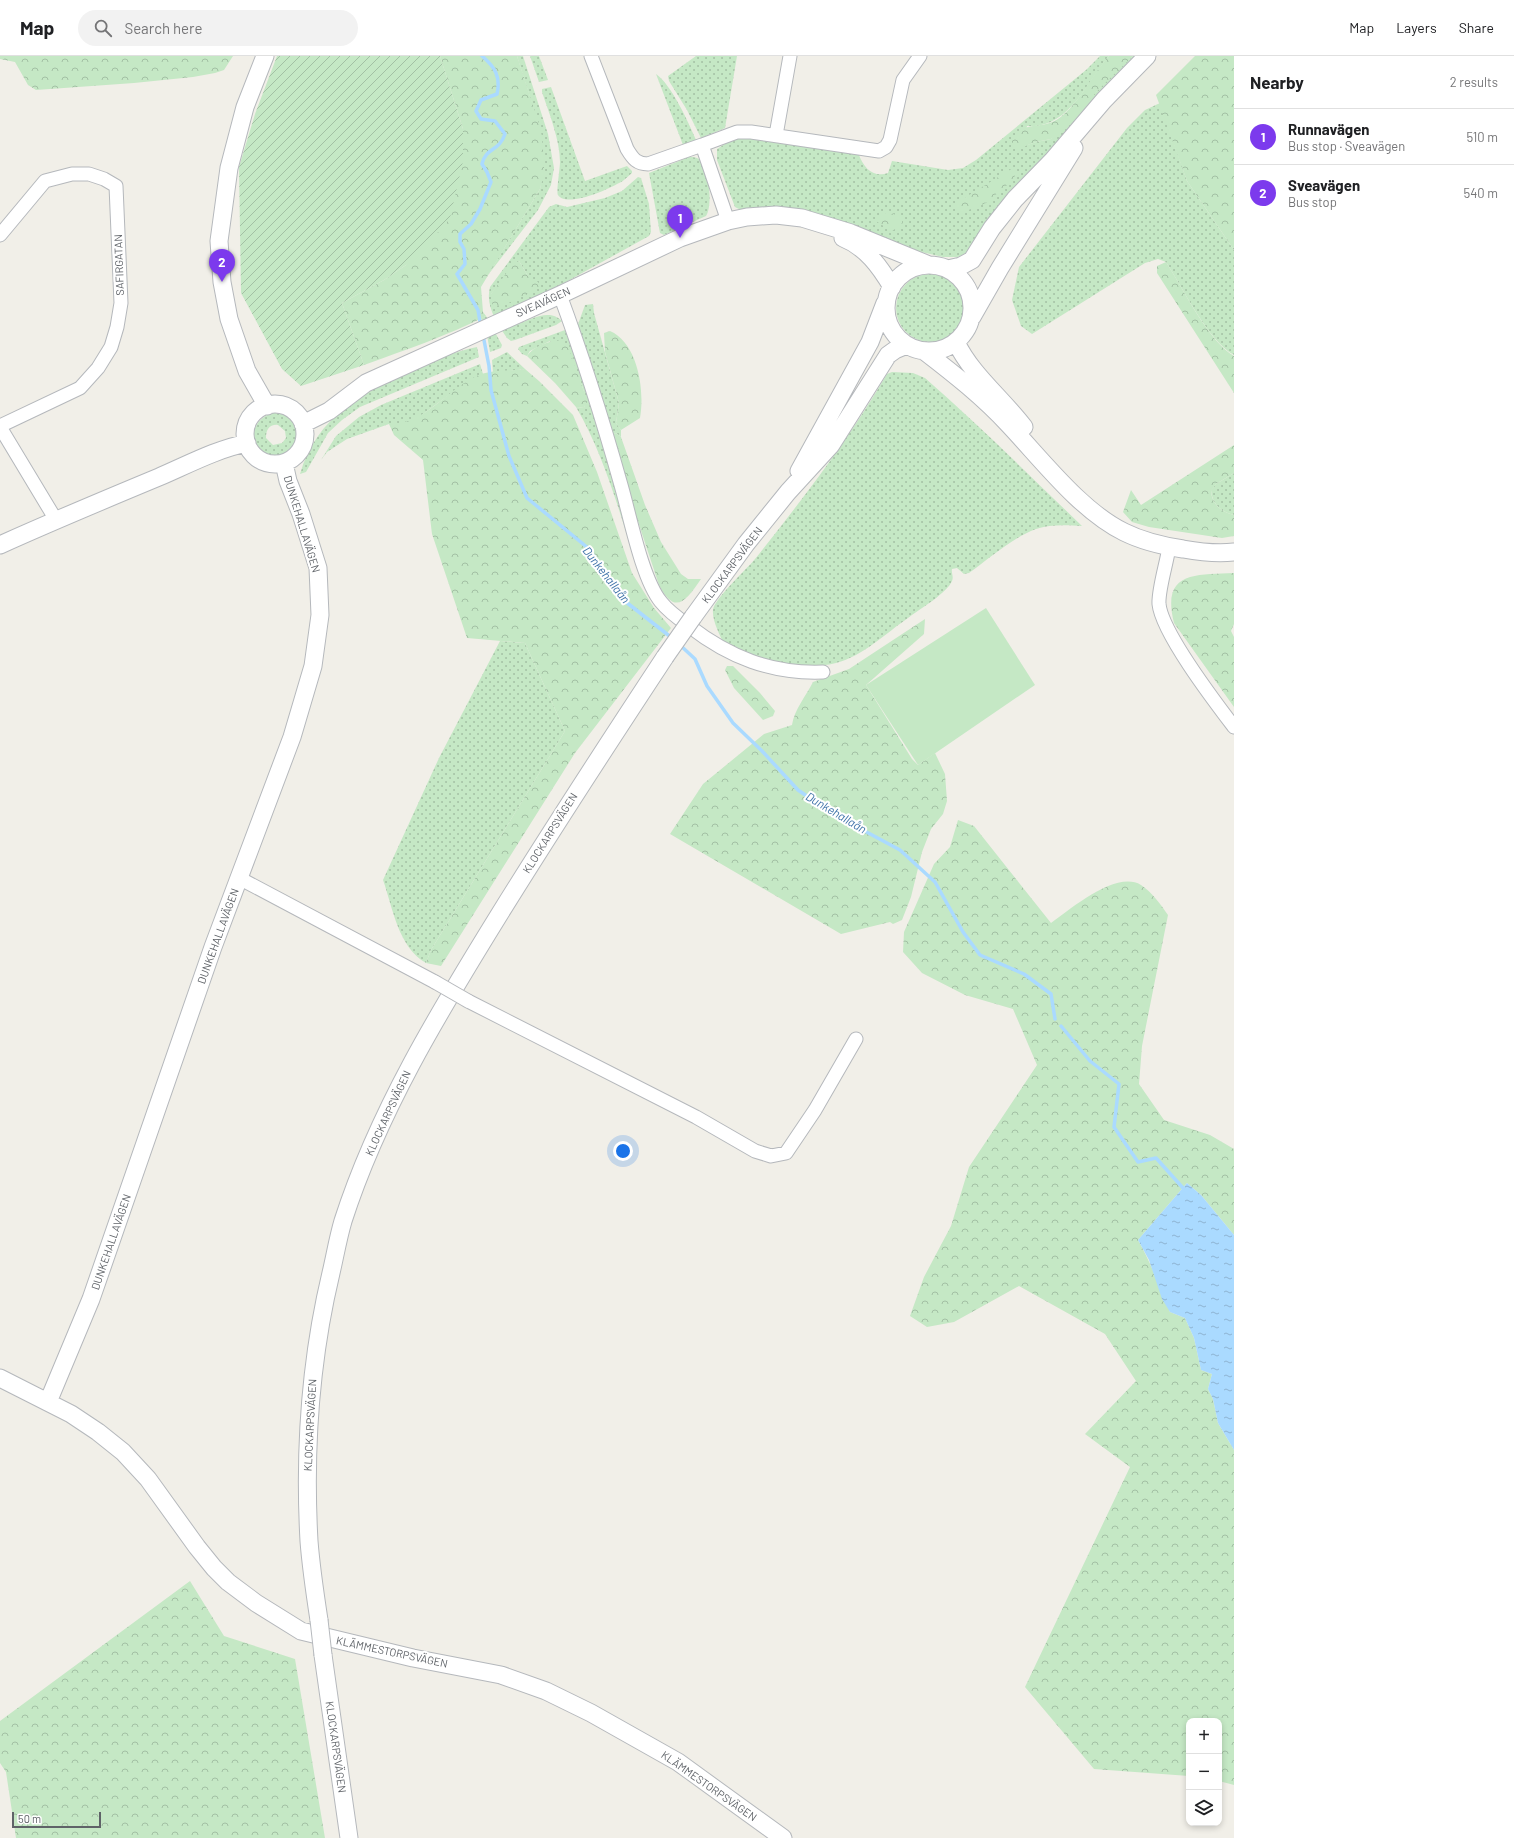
<!DOCTYPE html>
<meta charset="utf-8">
<style>
:root{--surface:#fff;--page:#f2f2f2;--text:#202124;--muted:#757577;--line:#e0e0e0;--accent:#7c3aed}
body{margin:0;font-family:Barlow,sans-serif;background:var(--page);color:var(--text)}
.controls{position:absolute;right:12px;bottom:12px;display:grid;overflow:hidden;border-radius:8px;box-shadow:0 2px 6px #0003}
.controls button{width:36px;height:36px;display:grid;place-items:center;padding:0;border:0;border-bottom:1px solid var(--line);background:var(--surface);color:var(--text);font:20px sans-serif}
.scale{position:absolute;left:12px;bottom:10px;width:89px;box-sizing:border-box;padding-left:4px;border:2px solid #5f6368;border-top:0;font-size:11px;line-height:14px;white-space:nowrap;color:#5f6368;-webkit-text-stroke:3px #fff;paint-order:stroke}
.you{position:absolute;left:623px;top:1095px;width:14px;height:14px;margin:-10px;border:3px solid #fff;border-radius:50%;background:#1a73e8;box-shadow:0 0 0 6px #1a73e833}
.badge{display:grid;place-items:center;width:26px;height:26px;border-radius:50%;background:var(--accent);color:#fff;font-size:13px;font-weight:700}
.pin{position:absolute;translate:-50% -33px;filter:drop-shadow(0 1px 2px #0008)}
.pin::after{content:'';position:absolute;top:21px;width:14px;height:12px;background:inherit;clip-path:polygon(0 0,100% 0,50% 100%)}
.list{margin:0;padding:0;list-style:none}
h2{display:flex;justify-content:space-between;align-items:center;height:52px;margin:0;padding:0 16px;font-size:17px}
h2 small{font-size:13px;font-weight:400;color:var(--muted)}
.list li{display:grid;grid-template-columns:26px 1fr auto;gap:12px;align-items:center;box-sizing:border-box;height:56px;padding:0 16px;border-top:1px solid var(--line)}
.list b{display:block;font-size:15px;white-space:nowrap}
.list p{margin:0;font-size:13px;white-space:nowrap;color:var(--muted)}
.list em{font-size:13px;font-style:normal;color:var(--muted)}
.icon{flex:none;width:22px;height:22px;fill:none;stroke:currentColor;stroke-width:2;stroke-linecap:round;stroke-linejoin:round}
.map{position:relative;flex:none;width:1234px;height:1782px;overflow:hidden}
header{display:flex;align-items:center;gap:24px;box-sizing:border-box;height:56px;padding:0 20px;background:var(--surface);border-bottom:1px solid var(--line)}
header strong{font-size:19px}
nav{display:flex;gap:22px;margin-inline-start:auto;font-size:14px}
.search{width:280px;height:36px;background:var(--page);display:flex;align-items:center;gap:10px;box-sizing:border-box;padding:0 14px;border-radius:22px;color:var(--muted);font-size:15px}
main{display:flex}
aside{flex:1;background:var(--surface)}
.map>svg:first-child{display:block}
.grass{fill:url(#grass-dots);fill-rule:evenodd}
.forest{fill:url(#forest-crowns)}
.garden{fill:url(#garden-furrows)}
.pitch{fill:#c5e8c5}
.water{fill:url(#water-ripples)}
.lines{fill:none;stroke-linecap:round;stroke-linejoin:round}
.stream{stroke:#aadaff;stroke-width:3.5}
.minor-casing{stroke:#b5b8bc;stroke-width:15}
.tertiary-casing{stroke:#b5b8bc;stroke-width:19}
.minor{stroke:#fff;stroke-width:13}
.tertiary{stroke:#fff;stroke-width:17}
.minor-bridge-casing{stroke:#b5b8bc;stroke-width:15;stroke-linecap:butt}
.tertiary-bridge-casing{stroke:#b5b8bc;stroke-width:19;stroke-linecap:butt}
.minor-bridge{stroke:#fff;stroke-width:13}
.tertiary-bridge{stroke:#fff;stroke-width:17}
.labels{text-anchor:middle;stroke-width:4;stroke-linejoin:round;paint-order:stroke}
.street-label{font-size:11px;fill:#5f6368;stroke:#fff}
.water-label{font-size:12px;font-style:italic;fill:#4174aa;stroke:#fff}
</style>
<header>
<strong>Map</strong>
<div class="search"><svg class="icon" aria-label="search" viewBox="0 0 24 24"><circle cx="10" cy="10" r="6"/><path d="M15 15l6 6"/></svg>Search here</div>
<nav><a>Map</a><a>Layers</a><a>Share</a></nav>
</header>
<main>
<div class="map">
<svg width="1234" height="1782" viewBox="0 0 1234 1782">
<defs>
<pattern id="grass-dots" width="8" height="8" patternUnits="userSpaceOnUse"><rect width="8" height="8" fill="#c5e8c5"/><path d="M2 2h.1M6 6h.1" fill="none" stroke="#a3c0a4" stroke-width="1.8" stroke-linecap="round"/></pattern>
<pattern id="forest-crowns" width="20" height="18" patternUnits="userSpaceOnUse"><rect width="20" height="18" fill="#c5e8c5"/><path d="M2 6a3 3 0 1 1 6 0M12 15a3 3 0 1 1 6 0" fill="none" stroke="#a3c0a4"/></pattern>
<pattern id="garden-furrows" width="10" height="10" patternUnits="userSpaceOnUse"><rect width="10" height="10" fill="#c5e8c5"/><path d="M-1 1l2-2M0 10L10 0M9 11l2-2" fill="none" stroke="#a3c0a4"/></pattern>
<pattern id="water-ripples" width="26" height="14" patternUnits="userSpaceOnUse"><rect width="26" height="14" fill="#aadaff"/><path d="M2 4q2-2 4 0t4 0M15 11q2-2 4 0t4 0" fill="none" stroke="#8eb4d2"/></pattern>
</defs>
<rect width="100%" height="100%" fill="#f1efe8"/>
<path class="grass" d="M 517,0 L 523,0 L 548,78 L 554,112 L 551,129 L 538,154 L 488,219 L 540,133 C 550,87 530,44 517,0 Z
M 530,0 L 539,0 L 548,24 L 539,26 Z
M 696,0 L 737,0 L 725,72 L 701,82 L 687,54 L 669,25 L 668,20 Z
M 1100,0 L 1109,0 C 1086,27 1069,73 1027,70 L 1024,90 L 1036,86 L 1051,83 L 1116,15 L 1133,0 L 1140,0 L 969,196 L 958,201 L 943,201 L 741,154 L 735,151 L 717,104 L 717,93 L 731,84 L 749,81 L 782,85 L 859,99 C 864,112 873,122 888,117 L 892,105 L 948,114 L 963,112 L 976,104 L 1086,14 Z
M 656,18 C 671,28 689,67 696,84 L 683,89 Z
M 551,31 L 585,125 L 627,110 L 632,115 L 632,117 C 627,121 623,126 617,128 C 607,134 566,152 558,139 C 556,137 560,112 560,106 C 560,84 549,57 542,36 L 542,33 Z
M 1160,47 L 1187,125 L 1234,194 L 1234,299 C 1208,285 1183,232 1166,206 L 1158,203 L 1145,207 L 1032,278 L 1021,270 L 1012,244 L 1019,211 L 1127,72 L 1145,54 Z
M 689,101 C 693,101 698,101 701,105 C 709,115 713,150 706,160 L 664,179 L 660,177 L 649,117 Z
M 638,121 L 641,122 L 649,148 L 651,176 L 649,180 L 546,237 L 509,254 L 518,268 C 532,263 549,252 562,265 L 556,269 L 515,284 L 511,285 L 507,282 C 497,267 485,250 490,231 L 549,151 L 556,148 L 567,151 L 605,142 L 622,135 ZM 519,205 L 528,220 L 491,238 Z
M896 252a34 34 0 1 1 68 0a34 34 0 1 1-68 0Z
M 593,248 L 594,257 L 619,347 L 616,367 L 621,374 L 621,381 L 616,377 L 612,379 L 577,271 L 585,249 Z
M 486,260 L 502,289 L 501,292 L 490,296 L 487,279 L 481,262 Z
M 565,274 L 568,276 L 618,431 L 640,519 C 621,463 606,402 576,351 L 584,352 C 591,328 564,303 550,285 L 530,295 L 527,300 L 522,298 L 518,293 L 519,291 Z
M 477,291 L 479,301 L 360,351 L 342,364 L 328,377 L 306,416 L 300,418 C 317,360 363,336 414,314 C 435,304 455,295 477,291 Z
M 507,296 L 525,313 L 493,317 L 492,304 Z
M 480,308 L 483,318 L 457,333 L 415,364 L 400,368 L 389,368 L 347,383 L 327,396 L 321,404 L 336,380 L 359,361 L 381,349 Z
M 892,316 L 913,317 L 925,322 C 979,369 1030,420 1082,470 C 1068,469 1050,468 1036,473 C 1012,482 990,502 969,517 L 964,518 L 957,512 L 952,513 C 951,517 954,521 952,525 C 947,537 920,553 908,562 C 886,577 863,600 836,607 C 799,616 757,604 724,588 C 720,579 712,565 713,554 C 714,543 746,514 755,503 C 802,444 849,383 887,318 Z
M 272,357 C 320,357 290,423 261,395 C 246,381 256,362 272,357 ZM 278,369 L 285,375 L 286,382 L 282,387 L 273,389 L 266,382 C 266,373 270,368 278,369 Z
M 1234,417 L 1234,459 C 1221,456 1212,448 1211,434 L 1216,428 Z
M 500,585 L 525,587 L 565,675 L 431,894 L 426,907 C 398,891 393,852 383,824 L 439,702 Z"/>
<path class="forest" d="M 0,0 L 233,0 L 224,14 L 215,17 L 193,21 L 134,27 L 36,34 L 28,29 L 15,6 L 0,3 Z
M 440,0 L 517,0 L 541,74 L 544,103 L 544,117 L 540,133 L 481,231 L 483,256 L 486,260 C 447,280 405,294 364,309 L 342,247 L 384,224 L 406,209 L 463,73 Z
M 1109,0 L 1133,0 L 1097,35 L 1077,60 L 1059,78 L 1051,83 L 1036,86 L 1017,93 L 1012,91 L 1012,83 C 1027,63 1039,75 1058,63 C 1080,47 1091,20 1109,0 Z
M 1195,0 L 1234,0 L 1234,194 L 1187,125 L 1156,39 Z
M 1017,111 L 1014,123 L 986,147 L 961,157 L 955,153 L 954,149 L 961,144 L 1013,112 Z
M 888,156 L 901,161 L 903,170 L 891,175 L 876,165 L 877,161 Z
M 519,205 L 528,220 L 538,226 L 540,230 C 529,237 505,252 493,249 L 491,245 L 491,238 L 513,208 Z
M 1166,206 C 1183,232 1208,285 1234,300 L 1234,337 L 1157,217 L 1157,210 Z
M 610,275 C 638,287 645,335 640,362 L 621,374 L 616,367 L 619,347 L 605,296 L 604,277 Z
M 559,284 L 568,290 L 587,344 L 584,352 L 576,351 L 555,327 L 527,300 C 533,291 548,285 559,284 Z
M 525,313 L 539,325 L 573,359 L 597,416 L 632,517 L 654,552 L 671,572 L 575,697 L 441,910 L 426,907 L 431,894 L 565,675 L 525,587 L 467,582 L 432,478 L 423,404 L 394,379 L 389,368 C 427,368 446,333 479,319 C 490,314 512,315 525,313 Z
M 616,377 L 621,381 L 645,449 L 661,486 L 681,518 L 688,523 L 701,523 C 686,545 675,560 659,529 L 614,393 L 612,379 Z
M 1234,389 L 1234,417 L 1216,428 L 1211,435 C 1212,448 1221,456 1234,459 L 1234,480 L 1222,482 L 1149,471 L 1132,466 L 1123,456 L 1131,434 L 1141,449 Z
M 1234,517 L 1234,568 L 1231,575 L 1234,581 L 1234,651 L 1174,567 C 1161,515 1195,519 1234,517 Z
M 925,563 L 924,578 L 866,629 L 912,703 L 918,709 L 935,697 L 945,718 L 947,745 L 943,758 L 931,773 L 922,796 L 911,841 L 902,864 L 893,868 L 890,866 L 841,878 L 670,778 L 703,728 L 764,678 L 792,669 C 794,654 806,640 813,626 L 849,613 Z
M 727,610 L 733,610 L 760,637 L 775,655 L 773,660 L 763,664 L 734,632 L 725,614 Z
M 958,764 L 974,770 L 1051,867 C 1071,853 1116,814 1141,829 C 1152,836 1161,849 1168,859 L 1142,990 L 1139,1028 L 1164,1064 L 1210,1079 L 1234,1093 L 1234,1179 L 1201,1139 L 1187,1127 L 1138,1184 C 1151,1207 1160,1232 1170,1256 L 1185,1262 L 1194,1282 L 1201,1314 L 1212,1318 L 1208,1333 L 1213,1343 L 1218,1367 L 1234,1394 L 1234,1729 L 1219,1725 L 1219,1665 L 1189,1665 L 1189,1720 L 1094,1713 L 1025,1631 L 1130,1411 L 1085,1378 L 1136,1325 L 1105,1278 L 1019,1230 L 954,1266 L 927,1271 L 910,1260 L 924,1221 L 951,1170 L 969,1111 L 1037,1009 L 1013,953 L 965,939 L 922,917 L 903,896 L 904,876 L 934,808 L 950,791 Z
M 190,1525 L 224,1580 L 295,1603 L 325,1782 L 16,1782 L 6,1716 L 0,1707 L 0,1665 Z"/>
<path class="garden" d="M 277,0 L 440,0 L 463,73 L 463,105 L 450,162 L 420,197 L 406,209 L 384,224 L 342,247 L 364,309 L 301,330 L 282,313 L 241,237 L 239,111 L 255,58 Z"/>
<path class="pitch" d="M 986,552 L 1035,629 L 918,709 L 866,629 Z"/>
<path class="water" d="M 1187,1127 L 1201,1139 L 1234,1179 L 1234,1394 L 1218,1367 L 1213,1343 L 1208,1333 L 1212,1318 L 1201,1314 L 1194,1282 L 1185,1262 L 1170,1256 L 1162,1243 L 1149,1204 L 1138,1184 Z"/>
<g class="lines">
<path class="stream" d="M 481,271 L 478,254 L 457,218 L 465,208 L 464,193 L 460,186 L 460,178 L 471,168 L 480,153 L 491,126 L 487,116 L 482,108 C 486,91 499,96 505,78 L 495,65 L 481,63 L 476,55 L 481,44 L 497,38 C 501,21 495,11 482,0
M 483,279 L 489,310 L 491,334 L 509,400 L 527,442 L 588,492 L 626,546 L 672,582
M 680,589 L 695,603 L 707,630 L 733,667 L 762,695 L 798,734 L 833,758 L 900,794 L 935,826 L 963,876 L 980,899 L 1024,918 L 1051,938 L 1055,963
M 1061,970 L 1090,1005 L 1119,1028 L 1114,1071 L 1138,1106 L 1156,1102 L 1183,1132"/>
<defs>
<path id="minor" d="M 591,0 L 627,93 C 633,103 637,108 648,108 L 702,89
M 776,79 L 790,0
M 728,165 L 702,89 L 737,76 L 751,76 L 879,95 L 886,91 L 890,84 L 903,24 L 920,0
M 0,179 L 45,125 L 72,118 L 89,118 L 104,123 L 116,130 L 121,247 L 117,271 L 111,291 L 98,312 L 80,332 L 0,370
M 560,239 C 583,301 603,365 621,429 C 630,460 642,523 661,546 C 668,555 679,563 689,570 C 729,601 771,618 823,616
M 0,371 L 56,464
M 1169,491 C 1167,506 1158,534 1159,548 C 1162,577 1215,646 1234,671
M 239,822 L 435,926
M 468,945 L 696,1061 L 755,1095 L 771,1100 L 786,1097 L 815,1054 L 856,983"/>
<path id="tertiary" d="M 265,0 L 245,51 L 229,112 L 219,185 L 222,226 L 229,263 L 247,315 L 267,350
M 843,182 C 866,191 880,211 892,231
M886 252a43 43 0 1 1 86 0a43 43 0 1 1-86 0Z
M 948,213 L 961,210 L 972,204 L 992,172 L 1015,143 L 1052,105 L 1104,44 L 1147,0
M 972,261 L 1000,212 L 1074,92
M 956,286 C 971,318 1002,342 1024,371
M 924,295 C 954,318 983,341 1009,369 C 1042,404 1081,455 1124,476 C 1142,485 1163,490 1183,493 C 1200,496 1217,498 1234,496
M245 378a30 30 0 1 1 60 0a30 30 0 1 1-60 0Z
M 303,368 L 329,355 L 366,327 L 560,239 L 680,182 L 728,165 L 747,161 L 776,159 L 802,162 L 851,177 L 929,209
M 799,415 L 870,286 L 885,247
M 0,489 C 53,465 106,443 159,421 C 187,409 217,393 247,387
M 693,561 L 746,488 L 788,436 L 831,389 L 888,299 L 895,294 L 907,289
M 0,1322 L 71,1358 L 98,1376 L 123,1396 L 148,1423 L 197,1491 L 214,1512 L 228,1526 L 256,1547 L 301,1575 L 413,1602 L 501,1619 L 546,1635 L 591,1657 L 678,1706 L 783,1782
M 48,1346 L 91,1243 L 213,891 L 292,681 L 313,610 L 320,559 L 318,512 L 301,458 L 288,425 L 284,407
M 319,1564 C 315,1538 311,1511 309,1485 C 304,1395 310,1305 331,1217 C 335,1200 338,1182 343,1165 C 378,1056 439,956 499,859 C 553,772 609,686 665,601
M 323,1599 L 349,1782"/>
</defs>
<use href="#minor" class="minor-casing"/>
<use href="#tertiary" class="tertiary-casing"/>
<use href="#minor" class="minor"/>
<use href="#tertiary" class="tertiary"/>
<defs>
<path id="minor-bridge" d="M 435,926 L 468,945"/>
<path id="tertiary-bridge" d="M 665,601 L 693,561
M 319,1564 L 323,1599"/>
</defs>
<use href="#minor-bridge" class="minor-bridge-casing"/>
<use href="#tertiary-bridge" class="tertiary-bridge-casing"/>
<use href="#minor-bridge" class="minor-bridge"/>
<use href="#tertiary-bridge" class="tertiary-bridge"/>
</g>
<g class="labels">
<g class="street-label">
<text transform="translate(119 209) rotate(-92)" y="4">SAFIRGATAN</text>
<text transform="translate(543 246) rotate(-24)" y="4">SVEAVÄGEN</text>
<text transform="translate(302 468) rotate(73)" y="4">DUNKEHALLAVÄGEN</text>
<text transform="translate(732 509) rotate(-53)" y="4">KLOCKARPSVÄGEN</text>
<text transform="translate(550 777) rotate(-58)" y="4">KLOCKARPSVÄGEN</text>
<text transform="translate(218 880) rotate(-70)" y="4">DUNKEHALLAVÄGEN</text>
<text transform="translate(388 1057) rotate(-65)" y="4">KLOCKARPSVÄGEN</text>
<text transform="translate(111 1186) rotate(-71)" y="4">DUNKEHALLAVÄGEN</text>
<text transform="translate(310 1369) rotate(-87)" y="4">KLOCKARPSVÄGEN</text>
<text transform="translate(392 1596) rotate(12)" y="4">KLÄMMESTORPSVÄGEN</text>
<text transform="translate(336 1691) rotate(82)" y="4">KLOCKARPSVÄGEN</text>
<text transform="translate(709 1730) rotate(35)" y="4">KLÄMMESTORPSVÄGEN</text>
</g>
<g class="water-label">
<text transform="translate(606 519) rotate(52)" y="4">Dunkehallaån</text>
<text transform="translate(836 757) rotate(31)" y="4">Dunkehallaån</text>
</g>
</g>
</svg>
<div class="controls">
<button>+</button>
<button>−</button>
<button><svg class="icon" aria-label="layers" viewBox="0 0 24 24"><path d="M12 4l9 5-9 5-9-5zM3 14l9 5 9-5"/></svg></button>
</div>
<div class="scale">50 m</div>
<div class="you"></div>
<div class="pin badge" style="left:680px;top:182px">1</div>
<div class="pin badge" style="left:222px;top:226px">2</div>
</div>
<aside>
<h2>Nearby<small>2 results</small></h2>
<ul class="list">
<li><span class="badge">1</span><div><b>Runnavägen</b><p>Bus stop · Sveavägen</p></div><em>510 m</em></li>
<li><span class="badge">2</span><div><b>Sveavägen</b><p>Bus stop</p></div><em>540 m</em></li>
</ul>
</aside>
</main>
